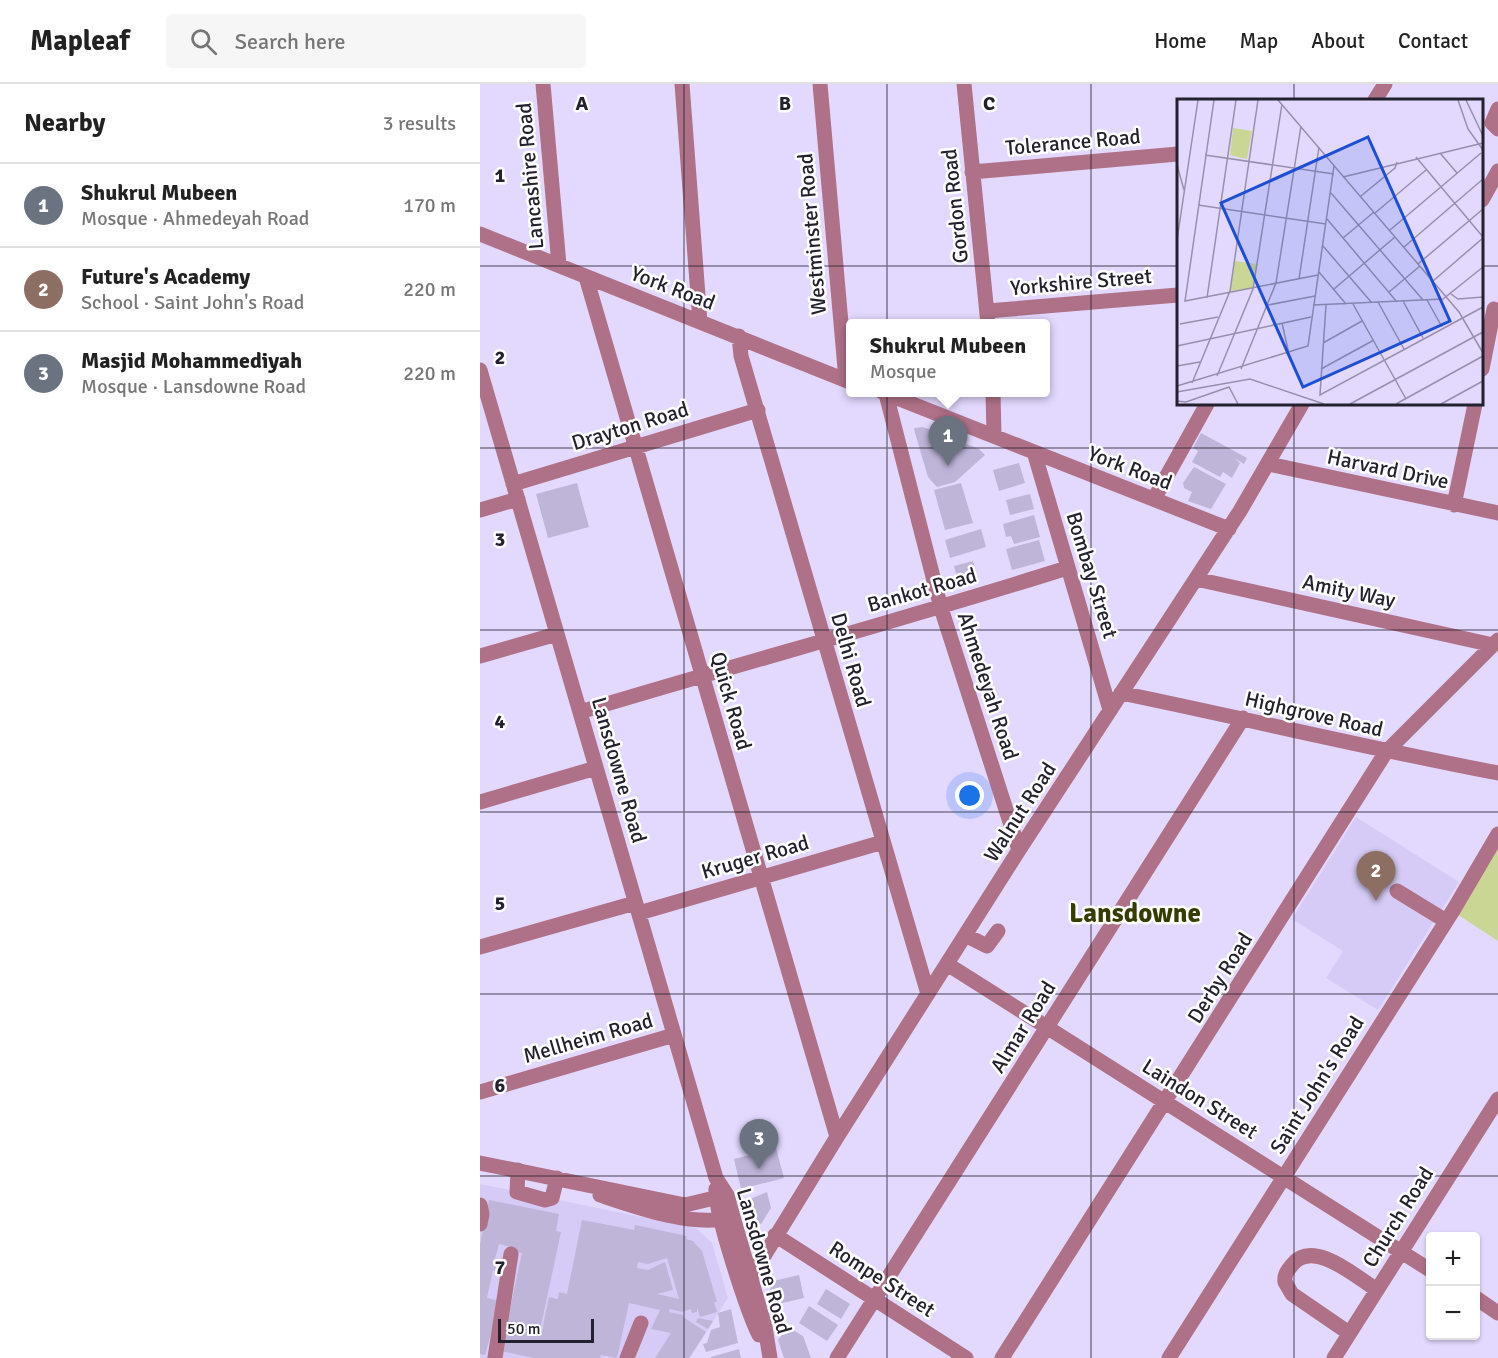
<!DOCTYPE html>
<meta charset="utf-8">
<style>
:root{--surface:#fff;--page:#f6f6f6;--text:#222;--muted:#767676;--line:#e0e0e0;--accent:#7c3aed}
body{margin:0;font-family:Signika,sans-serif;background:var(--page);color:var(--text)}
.controls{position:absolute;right:18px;bottom:18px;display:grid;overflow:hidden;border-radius:6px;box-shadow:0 2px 4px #0004}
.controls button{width:54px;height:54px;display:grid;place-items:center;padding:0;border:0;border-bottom:2px solid var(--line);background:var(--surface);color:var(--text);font:30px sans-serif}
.scale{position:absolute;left:18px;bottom:15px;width:96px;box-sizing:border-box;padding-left:6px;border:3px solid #24212e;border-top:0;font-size:16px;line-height:21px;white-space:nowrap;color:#24212e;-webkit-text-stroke:4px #fff;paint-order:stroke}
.you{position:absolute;left:490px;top:712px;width:21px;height:21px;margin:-15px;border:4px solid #fff;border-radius:50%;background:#1a73e8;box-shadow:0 0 0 9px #1a73e833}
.badge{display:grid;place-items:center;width:39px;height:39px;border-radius:50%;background:var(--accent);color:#fff;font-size:20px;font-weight:700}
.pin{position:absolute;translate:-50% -50px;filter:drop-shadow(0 2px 3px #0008)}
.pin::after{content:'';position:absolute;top:32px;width:21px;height:18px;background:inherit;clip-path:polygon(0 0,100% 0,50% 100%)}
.popup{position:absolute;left:366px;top:235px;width:204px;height:78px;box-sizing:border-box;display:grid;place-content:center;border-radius:6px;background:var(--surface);filter:drop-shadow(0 2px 4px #0005);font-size:20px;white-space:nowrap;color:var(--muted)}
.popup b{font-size:22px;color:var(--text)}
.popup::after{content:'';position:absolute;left:50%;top:100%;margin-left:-12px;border:12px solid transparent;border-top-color:var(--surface)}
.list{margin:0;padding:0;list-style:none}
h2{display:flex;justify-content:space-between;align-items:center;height:78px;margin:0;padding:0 24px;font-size:26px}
h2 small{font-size:20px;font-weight:400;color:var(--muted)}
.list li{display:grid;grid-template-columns:39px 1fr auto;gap:18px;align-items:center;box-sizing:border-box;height:84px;padding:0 24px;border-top:2px solid var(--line)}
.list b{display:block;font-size:22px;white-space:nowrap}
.list p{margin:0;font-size:20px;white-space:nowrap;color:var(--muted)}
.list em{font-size:20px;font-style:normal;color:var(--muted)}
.icon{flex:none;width:33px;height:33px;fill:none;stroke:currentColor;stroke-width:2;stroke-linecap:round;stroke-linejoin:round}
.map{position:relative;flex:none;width:1018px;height:1274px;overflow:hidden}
header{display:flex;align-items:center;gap:36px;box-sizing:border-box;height:84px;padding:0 30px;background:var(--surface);border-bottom:2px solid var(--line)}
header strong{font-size:28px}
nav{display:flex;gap:33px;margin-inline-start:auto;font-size:21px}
.search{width:420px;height:54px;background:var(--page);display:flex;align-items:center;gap:15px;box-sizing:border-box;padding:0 21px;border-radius:6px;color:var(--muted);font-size:22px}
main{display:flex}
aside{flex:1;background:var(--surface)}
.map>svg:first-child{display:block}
.built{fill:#d5cbf6}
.green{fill:#cad794}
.building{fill:#beb5d9;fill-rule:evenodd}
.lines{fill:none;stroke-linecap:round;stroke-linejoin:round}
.minor{stroke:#af7187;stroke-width:15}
.grid{fill:none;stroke:#24212e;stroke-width:1.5;stroke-opacity:0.55}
.labels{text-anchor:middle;stroke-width:5;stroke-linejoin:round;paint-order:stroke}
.street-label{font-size:21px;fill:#24212e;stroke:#fff}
.district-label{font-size:27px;font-weight:bold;fill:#363d00;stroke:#fff}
.inset-road{fill:none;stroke:#978fab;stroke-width:1.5}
.view{fill:#1d4ed8;fill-opacity:0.15;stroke:#1d4ed8;stroke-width:3}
.inset-edge{fill:none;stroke:#24212e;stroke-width:3}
.grid-label{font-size:20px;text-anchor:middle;font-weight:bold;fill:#24212e;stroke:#fff;stroke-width:5;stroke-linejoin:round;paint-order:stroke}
</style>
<header>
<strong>Mapleaf</strong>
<div class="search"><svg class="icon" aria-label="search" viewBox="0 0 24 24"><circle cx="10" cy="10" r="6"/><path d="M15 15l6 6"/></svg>Search here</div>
<nav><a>Home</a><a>Map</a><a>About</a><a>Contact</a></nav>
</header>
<main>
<aside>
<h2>Nearby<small>3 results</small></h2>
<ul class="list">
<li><span class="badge" style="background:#6b7280">1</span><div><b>Shukrul Mubeen</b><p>Mosque · Ahmedeyah Road</p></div><em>170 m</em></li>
<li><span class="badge" style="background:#8d6e63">2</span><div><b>Future's Academy</b><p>School · Saint John's Road</p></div><em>220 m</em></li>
<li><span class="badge" style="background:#6b7280">3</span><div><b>Masjid Mohammediyah</b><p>Mosque · Lansdowne Road</p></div><em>220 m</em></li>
</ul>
</aside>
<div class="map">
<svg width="1018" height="1274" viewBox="0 0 1018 1274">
<rect width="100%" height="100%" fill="#e3d9ff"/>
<path class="built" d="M 876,733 L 979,798 L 898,926 L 846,894 L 863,867 L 812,835 Z
M 0,1100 L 216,1144 L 232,1159 L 248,1214 L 210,1274 L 0,1274 Z"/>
<path class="green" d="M 1018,748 L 1018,857 L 969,825 Z"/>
<path class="building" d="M 443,343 L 499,365 L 505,371 L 475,398 L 457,403 L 448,393 L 435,349 L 434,344 Z
M 721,349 L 767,374 L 764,380 L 754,374 L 760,379 L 752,394 L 743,388 L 740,393 L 712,378 L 718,367 L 713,364 Z
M 539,379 L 545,399 L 519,407 L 513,386 Z
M 714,383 L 746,400 L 731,425 L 708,417 L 712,408 L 704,404 L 703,399 Z
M 97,399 L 109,443 L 68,454 L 56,410 Z
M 481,399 L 493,439 L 465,446 L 454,406 Z
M 550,410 L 554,425 L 530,431 L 526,416 Z
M 554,431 L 560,453 L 534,460 L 531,452 L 526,453 L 523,440 Z
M 501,445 L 506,463 L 470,474 L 465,456 Z
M 559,456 L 565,477 L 532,486 L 526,465 Z
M 493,477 L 498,494 L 479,500 L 474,482 Z
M 296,1064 L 304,1094 L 261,1105 L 254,1075 Z
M 287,1108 L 291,1124 L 281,1140 L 269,1138 L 263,1118 Z
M 9,1116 L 79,1130 L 76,1147 L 81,1148 L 60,1246 L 62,1247 L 69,1213 L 78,1215 L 79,1208 L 87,1210 L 102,1136 L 154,1146 L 155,1141 L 207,1152 L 206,1155 L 213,1157 L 222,1167 L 237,1218 L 234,1218 L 237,1228 L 220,1233 L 217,1223 L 217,1228 L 212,1229 L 211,1225 L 202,1228 L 190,1225 L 189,1228 L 203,1231 L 203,1233 L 226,1248 L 209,1274 L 175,1274 L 191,1249 L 171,1245 L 180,1226 L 149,1219 L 137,1274 L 121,1271 L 120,1274 L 54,1274 L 21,1267 L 42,1169 L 34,1167 L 35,1164 L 19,1160 L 15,1175 L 22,1176 L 19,1188 L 13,1186 L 7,1214 L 20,1217 L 5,1271 L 0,1270 L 0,1161 ZM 187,1174 L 188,1177 L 199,1215 L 177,1210 L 193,1206 L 185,1178 L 168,1186 L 157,1184 L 158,1178 L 168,1180 Z
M 319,1191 L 324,1214 L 294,1221 L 289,1198 Z
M 346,1205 L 370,1220 L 361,1235 L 337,1220 Z
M 329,1222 L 358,1241 L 347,1257 L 319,1239 Z
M 251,1225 L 258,1259 L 226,1268 L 223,1260 L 227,1259 L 231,1246 L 240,1243 L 238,1229 Z
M 218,1234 L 233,1237 L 228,1245 L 216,1238 Z
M 308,1243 L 323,1252 L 331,1274 L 304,1274 L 298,1256 Z
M 259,1265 L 261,1274 L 231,1274 L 231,1273 Z"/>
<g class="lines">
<path class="minor" d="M 63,0 L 79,181
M 202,0 L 220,238
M 340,0 L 366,296
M 484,0 L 508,240
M 895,16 L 905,0
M 1018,25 L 1012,39 L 1018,45
M 492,88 L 698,70
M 1002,116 L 1018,87
M 0,150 L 370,298
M 106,193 L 357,1053
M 507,227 L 698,211
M 259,252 L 261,272 L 448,910
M 1002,285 L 1014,225
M 0,286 L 236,1094 L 247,1111 L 253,1133 L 285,1243 L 290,1274
M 402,308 L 749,445
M 513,308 L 514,351
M 406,310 L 461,524 L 539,766
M 554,368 L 630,626
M 789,380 L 1018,429
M 33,400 L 278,326
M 674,415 L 727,320
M 974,421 L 995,320
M 0,426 L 38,415
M 716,495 L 1013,561
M 0,572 L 77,550
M 641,609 C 767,635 892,665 1018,689
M 100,628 C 262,579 426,535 587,484
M 0,718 L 116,684
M 917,807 L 966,837
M 159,829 L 403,758
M 485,851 L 507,862 L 518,847
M 0,863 L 155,819
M 467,880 L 950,1186
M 0,1008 L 194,951
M 0,1079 L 205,1121 L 247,1111
M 38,1086 L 37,1108 L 65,1116 L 72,1114 L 77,1094
M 236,1105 C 234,1127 268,1229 279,1251
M 120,1111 C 156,1123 212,1143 248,1134
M 0,1121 L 2,1130 L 0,1140
M 295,1151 L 486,1274
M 271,1193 L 357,1053 L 539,766 L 760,427 L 822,320
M 996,1214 L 1018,1229
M 869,1249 L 812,1210 L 805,1198 C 804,1191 807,1187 812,1181 C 833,1154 876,1193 897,1206
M 15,1274 L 31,1170
M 147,1274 L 161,1239
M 357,1274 L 763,634
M 522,1274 L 906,668 L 1018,556
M 689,1274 L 974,825 L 1018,750
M 854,1274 L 1018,1015"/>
</g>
<path class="grid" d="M 204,0 L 204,1274M 407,0 L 407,1274M 611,0 L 611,1274M 814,0 L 814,16M 0,182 L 698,182M 1002,182 L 1018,182M 814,320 L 814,1274M 0,364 L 1018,364M 0,546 L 1018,546M 0,728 L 1018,728M 0,910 L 1018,910M 0,1092 L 1018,1092"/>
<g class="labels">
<g class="street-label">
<text transform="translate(593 58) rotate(-5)" y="7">Tolerance Road</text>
<text transform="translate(50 92) rotate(-95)" y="7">Lancashire Road</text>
<text transform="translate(475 122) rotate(-96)" y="7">Gordon Road</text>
<text transform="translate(332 150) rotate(-95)" y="7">Westminster Road</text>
<text transform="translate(601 198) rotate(-5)" y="7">Yorkshire Street</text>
<text transform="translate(193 204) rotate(21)" y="7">York Road</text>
<text transform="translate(150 342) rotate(-17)" y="7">Drayton Road</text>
<text transform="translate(650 384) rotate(21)" y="7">York Road</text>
<text transform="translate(908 385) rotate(12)" y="7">Harvard Drive</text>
<text transform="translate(612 491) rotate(73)" y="7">Bombay Street</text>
<text transform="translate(442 506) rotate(-16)" y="7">Bankot Road</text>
<text transform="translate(869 507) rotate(12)" y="7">Amity Way</text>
<text transform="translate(371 576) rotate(74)" y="7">Delhi Road</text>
<text transform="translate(508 602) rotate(72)" y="7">Ahmedeyah Road</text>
<text transform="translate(251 617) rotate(74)" y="7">Quick Road</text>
<text transform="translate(834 630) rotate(13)" y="7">Highgrove Road</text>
<text transform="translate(139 686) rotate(74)" y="7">Lansdowne Road</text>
<text transform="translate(540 728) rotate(-57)" y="7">Walnut Road</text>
<text transform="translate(275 773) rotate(-16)" y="7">Kruger Road</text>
<text transform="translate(740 894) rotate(-58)" y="7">Derby Road</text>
<text transform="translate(543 943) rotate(-58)" y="7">Almar Road</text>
<text transform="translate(108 954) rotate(-16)" y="7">Mellheim Road</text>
<text transform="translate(837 1001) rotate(-58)" y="7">Saint John's Road</text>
<text transform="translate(720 1015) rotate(32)" y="7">Laindon Street</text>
<text transform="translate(918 1133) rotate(-58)" y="7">Church Road</text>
<text transform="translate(284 1177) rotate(74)" y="7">Lansdowne Road</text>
<text transform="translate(402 1195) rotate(33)" y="7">Rompe Street</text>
</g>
<g class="district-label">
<text x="655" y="838">Lansdowne</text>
</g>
</g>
<g transform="translate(697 15)">
<rect width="306" height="306" fill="#e3d9ff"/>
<path d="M 56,29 L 75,32 L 70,60 L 53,56 ZM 58,162 L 80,165 L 76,190 L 53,192 Z" fill="#cad794"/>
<path class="inset-road" d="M 37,1 L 8,202 L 141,176M 101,1 L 282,213 L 306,254M 281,1 L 291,30 L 306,51M 289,1 L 306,37M 263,54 L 280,74M 28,56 L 157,75M 239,58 L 306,138M 0,66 L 7,91M 166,78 L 306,44M 154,94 L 246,201M 184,97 L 218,69 L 220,63M 21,106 L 149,125M 198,114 L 249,71M 150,120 L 220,203M 213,131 L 304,54M 166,139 L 197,113M 0,141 L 21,1M 146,147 L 195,204M 227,148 L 306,80M 241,165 L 306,110M 142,173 L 169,205M 122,180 L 142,48M 256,182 L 306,139M 157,190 L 218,138M 212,193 L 243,167M 274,195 L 281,200 L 306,198M 30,199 L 59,1M 250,201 L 265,228M 226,202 L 246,239M 201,203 L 227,250M 176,205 L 229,300M 91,206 L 138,197M 136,206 L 266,200 L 306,168M 149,206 L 143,296 L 306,208M 105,224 L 112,255M 3,225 L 41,218M 146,244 L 185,222M 0,247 L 134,218M 0,267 L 23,263M 64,270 L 99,184 L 124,27M 144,270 L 197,241M 40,277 L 76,190 L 105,5M 15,284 L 53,192 L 81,1M 0,287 L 131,247 L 157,67M 0,293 L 73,280 L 147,305M 0,302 L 9,303 L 52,288 L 61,305M 173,305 L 306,233M 219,305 L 306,257M 264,305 L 306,282"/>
<path class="view" d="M 191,38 L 273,222 L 126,288 L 44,104 Z"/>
<rect width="306" height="306" class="inset-edge"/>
</g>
<g class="grid-label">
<text x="102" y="26">A</text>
<text x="305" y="26">B</text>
<text x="509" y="26">C</text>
<text x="20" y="98">1</text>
<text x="20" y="280">2</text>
<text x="20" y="462">3</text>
<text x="20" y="644">4</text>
<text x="20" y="826">5</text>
<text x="20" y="1008">6</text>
<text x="20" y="1190">7</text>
</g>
</svg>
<div class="controls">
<button>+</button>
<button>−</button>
</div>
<div class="scale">50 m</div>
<div class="you"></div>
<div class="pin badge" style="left:468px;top:382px;background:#6b7280">1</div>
<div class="popup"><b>Shukrul Mubeen</b>Mosque</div>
<div class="pin badge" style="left:896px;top:817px;background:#8d6e63">2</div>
<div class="pin badge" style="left:279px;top:1085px;background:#6b7280">3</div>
</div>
</main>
